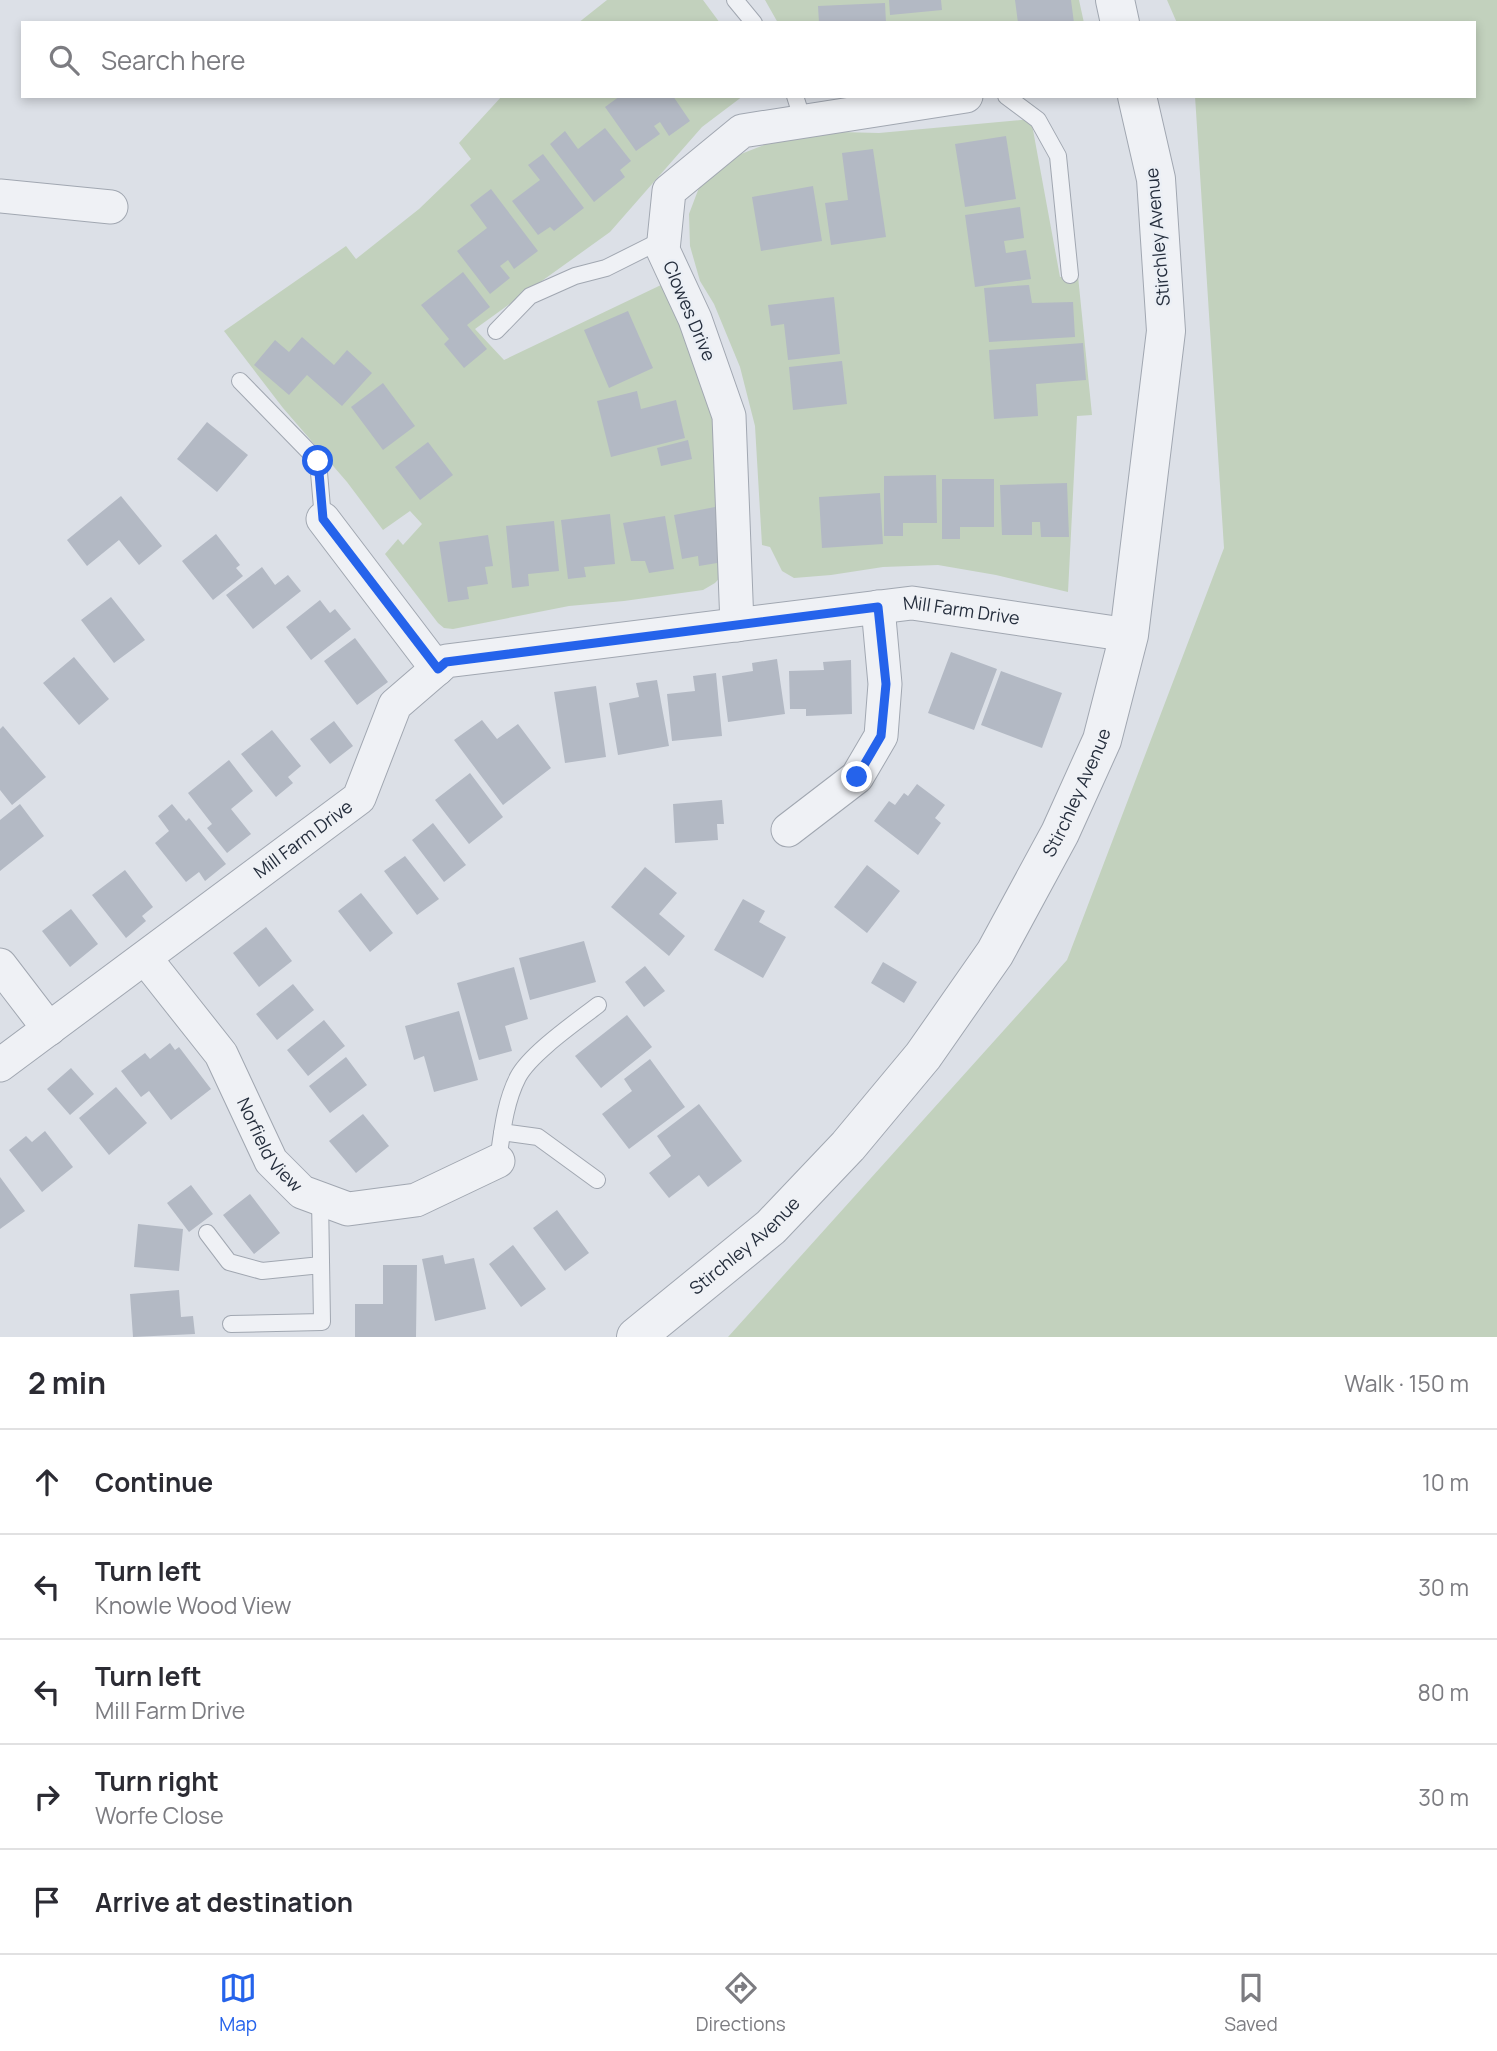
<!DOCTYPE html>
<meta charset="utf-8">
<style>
:root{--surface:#fff;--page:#f2f2f3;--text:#2b2b33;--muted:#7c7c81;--line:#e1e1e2;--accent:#2563eb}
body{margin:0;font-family:Manrope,sans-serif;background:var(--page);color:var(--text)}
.stop{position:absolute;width:21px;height:21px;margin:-16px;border:5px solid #2563eb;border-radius:50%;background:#fff}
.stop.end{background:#2563eb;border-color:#fff;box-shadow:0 2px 7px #0008}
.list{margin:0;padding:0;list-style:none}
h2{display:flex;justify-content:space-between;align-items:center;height:91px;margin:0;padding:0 28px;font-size:30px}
h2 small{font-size:23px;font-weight:400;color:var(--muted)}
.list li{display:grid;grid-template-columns:46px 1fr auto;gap:21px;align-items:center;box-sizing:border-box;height:105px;padding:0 28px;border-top:2px solid var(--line)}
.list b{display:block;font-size:26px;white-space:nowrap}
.list p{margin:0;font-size:23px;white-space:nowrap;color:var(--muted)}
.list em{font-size:23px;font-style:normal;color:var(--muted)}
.icon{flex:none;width:38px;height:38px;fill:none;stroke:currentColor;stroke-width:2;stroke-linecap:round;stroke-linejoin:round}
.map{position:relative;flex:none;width:1497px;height:1337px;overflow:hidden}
.search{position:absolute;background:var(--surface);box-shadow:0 4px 10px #0003;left:21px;right:21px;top:21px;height:77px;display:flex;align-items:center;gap:18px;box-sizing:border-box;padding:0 24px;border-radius:0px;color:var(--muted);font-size:26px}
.sheet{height:616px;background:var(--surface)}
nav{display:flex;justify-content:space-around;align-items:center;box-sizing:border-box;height:98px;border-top:2px solid var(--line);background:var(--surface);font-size:19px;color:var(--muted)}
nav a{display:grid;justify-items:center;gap:4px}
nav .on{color:var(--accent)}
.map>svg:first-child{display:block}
.green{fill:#c2d1bd}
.building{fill:#b3b9c4}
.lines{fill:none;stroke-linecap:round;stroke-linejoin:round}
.service-casing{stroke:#a1a7b1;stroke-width:18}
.minor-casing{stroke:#a1a7b1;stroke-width:35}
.tertiary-casing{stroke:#a1a7b1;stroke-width:40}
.service{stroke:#eff1f5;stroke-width:16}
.minor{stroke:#eff1f5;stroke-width:33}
.tertiary{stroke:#eff1f5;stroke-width:38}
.route{stroke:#2563eb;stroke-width:9}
.labels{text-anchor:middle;stroke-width:5;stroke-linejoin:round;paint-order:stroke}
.street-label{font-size:18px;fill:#252e3d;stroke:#ebeff5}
</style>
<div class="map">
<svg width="1497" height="1337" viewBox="0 0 1497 1337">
<rect width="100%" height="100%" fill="#dce0e7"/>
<path class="green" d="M 607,0 L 703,0 L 720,23 L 578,23 Z
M 765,0 L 1079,0 L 1084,23 L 778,23 Z
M 1167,0 L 1497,0 L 1497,1337 L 728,1337 L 1067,960 L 1224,548 L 1195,96 L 1474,96 L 1474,23 L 1177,23 Z
M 502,96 L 743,96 L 702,127 L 610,232 L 475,329 L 504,360 L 661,285 L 700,365 L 717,434 L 725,572 L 715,583 L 703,590 L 624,601 L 569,606 L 453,629 L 444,628 L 438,623 L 385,554 L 398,539 L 403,545 L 422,524 L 410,511 L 383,530 L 347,482 L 283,408 L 224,331 L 346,246 L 356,259 L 419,209 L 471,159 L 459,143 Z
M 1031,119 L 1060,277 L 1078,276 L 1092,415 L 1077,416 L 1068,592 L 996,575 L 938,565 L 883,567 L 831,575 L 794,578 L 782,571 L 770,547 L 762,545 L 755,426 L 740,367 L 714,304 L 700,281 L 690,246 L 689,214 L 700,185 L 718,163 L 800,131 L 879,133 Z"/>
<path class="building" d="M 889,0 L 941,0 L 942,10 L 890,15 Z
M 1015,0 L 1071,0 L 1074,23 L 1018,23 Z
M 885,3 L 886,23 L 819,23 L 818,6 Z
M 620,96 L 673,96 L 690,121 L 669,136 L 660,122 L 654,126 L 660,134 L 636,151 L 605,107 Z
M 605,128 L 631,161 L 620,170 L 625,177 L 594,202 L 550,144 L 565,131 L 578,149 Z
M 1006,136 L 1016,199 L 965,207 L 955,144 Z
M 873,149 L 886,237 L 831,245 L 825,203 L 848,200 L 842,153 Z
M 543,154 L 584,208 L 554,231 L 550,227 L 538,235 L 512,201 L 540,180 L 528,165 Z
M 813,186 L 822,241 L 761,251 L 752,197 Z
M 491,189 L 538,251 L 514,269 L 508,260 L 500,266 L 510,278 L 490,294 L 457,251 L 487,228 L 470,205 Z
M 1020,207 L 1024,238 L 1004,241 L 1006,253 L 1026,250 L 1031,279 L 975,287 L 965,215 Z
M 463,272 L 490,307 L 467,325 L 487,349 L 464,368 L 444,344 L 449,339 L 421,305 Z
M 1029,285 L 1032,303 L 1073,302 L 1075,337 L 989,342 L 984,288 Z
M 834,297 L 840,354 L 788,360 L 784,324 L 771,326 L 768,305 Z
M 628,311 L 653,368 L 609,388 L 584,330 Z
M 302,337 L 334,365 L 347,350 L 372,373 L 342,406 L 307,375 L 289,395 L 254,365 L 275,340 L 289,352 Z
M 1083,343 L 1086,380 L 1036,384 L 1038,416 L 994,419 L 989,350 Z
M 842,361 L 847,404 L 793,410 L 789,367 Z
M 383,383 L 415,426 L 383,450 L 351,407 Z
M 637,391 L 641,409 L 676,400 L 685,438 L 611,457 L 597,401 Z
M 207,422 L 248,455 L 217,492 L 177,459 Z
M 688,440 L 692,459 L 661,466 L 657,448 Z
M 428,442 L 453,475 L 420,500 L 395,467 Z
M 936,475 L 937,523 L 903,523 L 903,536 L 884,536 L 884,476 Z
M 942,479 L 994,479 L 994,527 L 960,527 L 960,539 L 942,539 Z
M 1067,483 L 1069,537 L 1041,537 L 1040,522 L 1032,522 L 1032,535 L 1002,535 L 1000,485 Z
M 880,493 L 883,544 L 822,548 L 819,497 Z
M 121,496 L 162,546 L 139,565 L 119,540 L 87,566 L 67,540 Z
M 715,507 L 723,562 L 699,566 L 698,556 L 682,559 L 674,515 Z
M 610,514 L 615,564 L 584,567 L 586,577 L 568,579 L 561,520 Z
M 665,516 L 674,569 L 649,573 L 645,561 L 631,561 L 623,523 Z
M 554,521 L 559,571 L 528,574 L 529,586 L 512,588 L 506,526 Z
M 216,534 L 240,565 L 236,568 L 243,576 L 213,600 L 182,561 Z
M 488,535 L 493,566 L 485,567 L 488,584 L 467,587 L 469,599 L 448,602 L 439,542 Z
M 262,567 L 275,585 L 288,575 L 301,591 L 253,629 L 226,595 Z
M 111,597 L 145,640 L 114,663 L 81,620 Z
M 320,600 L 330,613 L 335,609 L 351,629 L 311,660 L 286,627 Z
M 355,638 L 388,682 L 357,705 L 324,661 Z
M 951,652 L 997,669 L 974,730 L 928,713 Z
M 74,657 L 109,699 L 79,725 L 43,683 Z
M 777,659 L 785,714 L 728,722 L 722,676 L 753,671 L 752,663 Z
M 851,660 L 852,714 L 806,716 L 806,709 L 790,709 L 789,671 L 824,670 L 823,662 Z
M 1001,671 L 1062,693 L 1042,748 L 981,725 Z
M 716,673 L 722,736 L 672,741 L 667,694 L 695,691 L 693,676 Z
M 657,680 L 669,746 L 618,755 L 609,703 L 639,697 L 636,683 Z
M 596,686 L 606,757 L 565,763 L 554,692 Z
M 482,720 L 497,739 L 518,724 L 551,768 L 503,805 L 454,740 Z
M 334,721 L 353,746 L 330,764 L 310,739 Z
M 3,726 L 46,777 L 12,805 L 0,790 L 0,729 Z
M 272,730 L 301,766 L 288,777 L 293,783 L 276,797 L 241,754 Z
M 229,760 L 253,791 L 231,809 L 251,834 L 227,853 L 207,828 L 212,824 L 188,793 Z
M 470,773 L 503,817 L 469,844 L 435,800 Z
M 917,784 L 945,805 L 935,818 L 941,823 L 918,855 L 874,821 L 889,801 L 895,805 L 904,793 L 908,796 Z
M 722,800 L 724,824 L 717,824 L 718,840 L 675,843 L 673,804 Z
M 20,804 L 44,836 L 0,871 L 0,820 Z
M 172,804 L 186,821 L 189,818 L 226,864 L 205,881 L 199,872 L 186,882 L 155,843 L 169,831 L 158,816 Z
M 433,823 L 466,865 L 444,882 L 412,840 Z
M 405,856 L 439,899 L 417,915 L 384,871 Z
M 867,865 L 900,891 L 867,933 L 834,907 Z
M 645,867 L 677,893 L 659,914 L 685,936 L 669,956 L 611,907 Z
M 125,870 L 153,907 L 142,916 L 146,921 L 126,938 L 92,895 Z
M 361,893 L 393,933 L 370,952 L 338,911 Z
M 743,899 L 765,911 L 759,922 L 786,937 L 763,978 L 714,950 Z
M 71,909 L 98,944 L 70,967 L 42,931 Z
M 266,927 L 292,961 L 259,987 L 233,953 Z
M 584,941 L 596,982 L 530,1000 L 519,958 Z
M 883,962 L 917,982 L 904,1003 L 871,983 Z
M 645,966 L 665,991 L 644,1007 L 625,982 Z
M 514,967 L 528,1019 L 505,1026 L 512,1051 L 479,1060 L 457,983 Z
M 293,984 L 314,1010 L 277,1040 L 256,1014 Z
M 459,1011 L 478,1080 L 434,1092 L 424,1056 L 414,1060 L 405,1026 Z
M 627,1015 L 652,1047 L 601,1088 L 575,1056 Z
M 324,1020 L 345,1046 L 308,1076 L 287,1050 Z
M 170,1043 L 175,1050 L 179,1047 L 211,1089 L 171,1120 L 149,1091 L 141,1097 L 121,1071 L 145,1053 L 150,1059 Z
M 346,1057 L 367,1085 L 330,1113 L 309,1086 Z
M 650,1059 L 685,1107 L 629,1149 L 602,1114 L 632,1091 L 624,1079 Z
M 71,1068 L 94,1094 L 70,1115 L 47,1089 Z
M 116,1087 L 147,1123 L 109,1155 L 79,1118 Z
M 699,1104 L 742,1161 L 708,1187 L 699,1175 L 669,1198 L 649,1173 L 671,1156 L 657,1136 Z
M 363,1114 L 389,1146 L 356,1173 L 329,1141 Z
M 45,1131 L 73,1167 L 42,1192 L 9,1150 L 26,1136 L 32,1142 Z
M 0,1177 L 25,1211 L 0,1229 Z
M 191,1185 L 213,1214 L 189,1232 L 167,1203 Z
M 250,1194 L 280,1233 L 254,1254 L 223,1215 Z
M 557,1210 L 589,1253 L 565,1271 L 533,1228 Z
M 138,1224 L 183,1229 L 179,1271 L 134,1267 Z
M 513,1245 L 546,1289 L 521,1307 L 489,1264 Z
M 443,1255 L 445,1264 L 474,1258 L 486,1309 L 435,1321 L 422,1259 Z
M 383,1265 L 417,1265 L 416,1337 L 355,1337 L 355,1304 L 383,1304 Z
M 179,1290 L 181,1317 L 193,1316 L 195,1334 L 133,1337 L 130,1294 Z"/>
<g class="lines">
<defs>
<path id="service" d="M 735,0 L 754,23
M 795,96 L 803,121
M 1006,96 L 1038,120 L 1058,156 L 1070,275
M 496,331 L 530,296 L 575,276 L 606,268 L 664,239
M 240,381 L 318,461 L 323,519
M 502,1132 L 538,1137 L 597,1180
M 498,1161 C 502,1133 505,1102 518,1077 C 530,1054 576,1022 598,1005
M 207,1233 L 229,1262 L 262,1271 L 321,1265
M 231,1324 L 322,1322 L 320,1198"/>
<g id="minor">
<path d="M 0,196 L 111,207"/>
<path d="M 323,519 L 437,669"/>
<path d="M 737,625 L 729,416 L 695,319 L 663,250 L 669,191 L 742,131 L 966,96"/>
<path d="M 788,830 L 857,777 L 881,736 L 885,684 L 878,607"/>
<path id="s1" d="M 145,958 L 221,1054 L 271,1161 L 302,1192 L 348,1209 L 416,1200 L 498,1161"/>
<path d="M 0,965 L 49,1029"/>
<path id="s2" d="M 0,1065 L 359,798 L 395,705 L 446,661 L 912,603 L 1129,635"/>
</g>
<g id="tertiary">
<path d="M 1115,0 L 1120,23"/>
<path id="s3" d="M 636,1337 L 771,1227 L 848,1146 L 923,1056 L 995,953 L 1060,833 L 1102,740 L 1129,635 L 1166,331 L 1156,179 L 1137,96"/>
</g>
</defs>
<use href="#service" class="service-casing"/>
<use href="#minor" class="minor-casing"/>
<use href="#tertiary" class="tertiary-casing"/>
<use href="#service" class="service"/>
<use href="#minor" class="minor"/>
<use href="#tertiary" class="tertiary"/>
</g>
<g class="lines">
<path class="route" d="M 318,461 L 323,519 L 438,669 L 446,662 L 878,607 L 886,684 L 881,736 L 857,777"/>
</g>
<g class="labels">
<g class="street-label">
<text transform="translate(1158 237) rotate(-95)" y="6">Stirchley Avenue</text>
<text transform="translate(689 311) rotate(67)" y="6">Clowes Drive</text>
<text dy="6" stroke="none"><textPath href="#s2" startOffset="1134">Mill Farm Drive</textPath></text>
<text dy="6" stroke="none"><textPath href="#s3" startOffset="709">Stirchley Avenue</textPath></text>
<text dy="6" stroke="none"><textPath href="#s2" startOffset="378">Mill Farm Drive</textPath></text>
<text dy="6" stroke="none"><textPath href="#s1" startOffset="226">Norfield View</textPath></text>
<text dy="6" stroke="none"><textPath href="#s3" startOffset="142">Stirchley Avenue</textPath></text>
</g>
</g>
</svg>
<div class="stop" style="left:318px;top:461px"></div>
<div class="stop end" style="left:857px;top:777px"></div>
<div class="search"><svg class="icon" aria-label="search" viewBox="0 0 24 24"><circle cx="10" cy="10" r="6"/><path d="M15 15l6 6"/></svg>Search here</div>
</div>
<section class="sheet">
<h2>2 min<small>Walk · 150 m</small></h2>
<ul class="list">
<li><svg class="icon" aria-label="ahead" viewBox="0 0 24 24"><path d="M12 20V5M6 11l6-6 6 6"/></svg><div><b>Continue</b></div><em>10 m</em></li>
<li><svg class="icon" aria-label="left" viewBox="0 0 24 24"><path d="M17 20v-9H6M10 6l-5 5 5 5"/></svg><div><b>Turn left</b><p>Knowle Wood View</p></div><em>30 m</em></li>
<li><svg class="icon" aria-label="left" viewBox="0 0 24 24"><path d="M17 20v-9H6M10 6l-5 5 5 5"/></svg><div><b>Turn left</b><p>Mill Farm Drive</p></div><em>80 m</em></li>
<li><svg class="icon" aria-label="right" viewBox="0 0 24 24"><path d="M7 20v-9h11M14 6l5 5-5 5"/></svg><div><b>Turn right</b><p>Worfe Close</p></div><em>30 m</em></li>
<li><svg class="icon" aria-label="arrive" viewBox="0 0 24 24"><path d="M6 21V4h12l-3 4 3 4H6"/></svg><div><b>Arrive at destination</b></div></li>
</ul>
</section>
<nav>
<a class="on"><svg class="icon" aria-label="map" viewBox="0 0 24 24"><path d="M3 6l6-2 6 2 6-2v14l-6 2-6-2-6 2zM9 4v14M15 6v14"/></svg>Map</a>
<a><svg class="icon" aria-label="directions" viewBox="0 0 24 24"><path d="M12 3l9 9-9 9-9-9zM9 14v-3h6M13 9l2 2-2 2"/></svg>Directions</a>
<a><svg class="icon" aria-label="saved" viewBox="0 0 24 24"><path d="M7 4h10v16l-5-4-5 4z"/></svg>Saved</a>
</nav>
